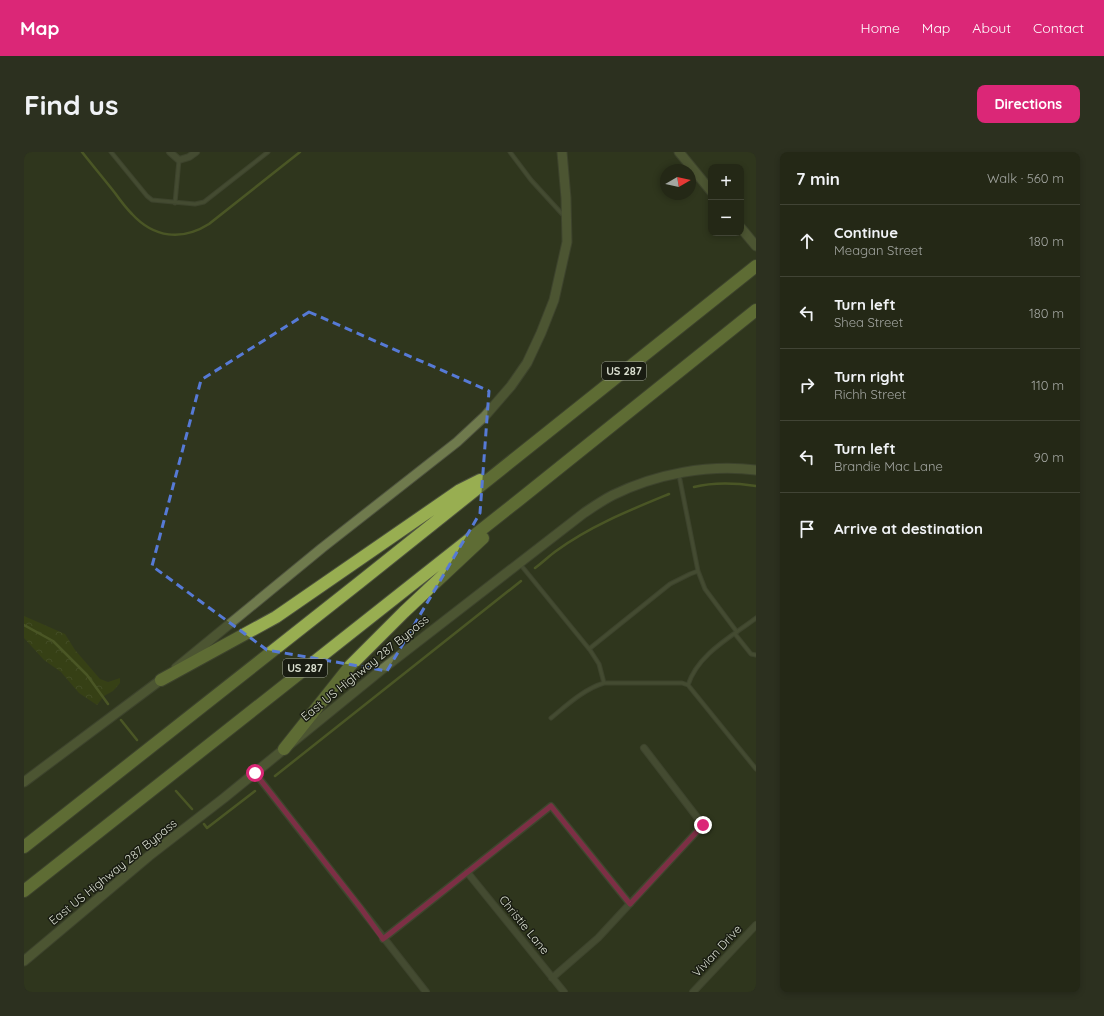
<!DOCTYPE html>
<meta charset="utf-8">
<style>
:root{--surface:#242816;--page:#2c301f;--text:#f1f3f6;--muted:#a3a6a1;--line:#414435;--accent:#db2777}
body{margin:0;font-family:Quicksand,sans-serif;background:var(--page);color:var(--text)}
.controls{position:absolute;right:12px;top:12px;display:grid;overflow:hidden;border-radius:8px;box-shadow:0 2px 6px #0003}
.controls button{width:36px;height:36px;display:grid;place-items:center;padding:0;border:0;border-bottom:1px solid var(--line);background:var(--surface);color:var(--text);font:20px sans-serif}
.compass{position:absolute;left:636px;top:12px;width:36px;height:36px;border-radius:50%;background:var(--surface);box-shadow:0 2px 6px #0003;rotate:81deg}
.stop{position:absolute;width:12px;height:12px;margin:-9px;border:3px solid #db2777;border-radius:50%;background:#fff}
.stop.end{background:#db2777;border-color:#fff;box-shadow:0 1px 4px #0008}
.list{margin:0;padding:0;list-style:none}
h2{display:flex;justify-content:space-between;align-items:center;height:52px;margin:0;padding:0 16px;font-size:17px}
h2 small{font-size:13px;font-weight:400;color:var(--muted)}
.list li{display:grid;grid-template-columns:26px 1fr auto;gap:12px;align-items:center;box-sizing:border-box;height:72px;padding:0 16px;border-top:1px solid var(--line)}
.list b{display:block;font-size:15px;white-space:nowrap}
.list p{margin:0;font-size:13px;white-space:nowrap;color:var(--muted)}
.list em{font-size:13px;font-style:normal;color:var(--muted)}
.icon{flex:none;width:22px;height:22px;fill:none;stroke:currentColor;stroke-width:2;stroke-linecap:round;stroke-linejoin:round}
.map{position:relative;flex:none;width:732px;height:840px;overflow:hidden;border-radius:8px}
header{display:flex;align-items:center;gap:24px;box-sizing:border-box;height:56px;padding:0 20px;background:var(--accent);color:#fff}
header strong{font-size:19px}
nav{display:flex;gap:22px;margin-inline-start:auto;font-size:14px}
.intro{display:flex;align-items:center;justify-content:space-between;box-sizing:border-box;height:96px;padding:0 24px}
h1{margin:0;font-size:28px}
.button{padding:10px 18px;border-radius:8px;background:var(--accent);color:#fff;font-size:14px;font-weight:700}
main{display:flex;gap:24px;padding:0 24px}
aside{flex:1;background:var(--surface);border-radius:8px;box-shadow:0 2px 6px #0003}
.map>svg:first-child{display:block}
.forest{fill:url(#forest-crowns)}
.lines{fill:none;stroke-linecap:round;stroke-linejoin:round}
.stream{stroke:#6c7d2f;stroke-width:2.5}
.lane-casing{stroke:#4e533f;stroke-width:5}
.street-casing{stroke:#4e533f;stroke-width:8}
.secondary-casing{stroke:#4e533f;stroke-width:11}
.highway-casing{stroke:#4e533f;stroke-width:14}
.lane{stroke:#5d644b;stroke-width:3}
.street{stroke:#5d644b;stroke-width:6}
.secondary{stroke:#6f7a4d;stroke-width:9}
.highway{stroke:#98ae51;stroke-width:12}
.route{stroke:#db2777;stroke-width:5}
.marked{fill:none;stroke:#567ad6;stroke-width:3;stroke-dasharray:8 5;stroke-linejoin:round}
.labels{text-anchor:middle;stroke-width:3;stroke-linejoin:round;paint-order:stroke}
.shield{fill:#191c12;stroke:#a0a497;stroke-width:1}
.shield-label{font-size:11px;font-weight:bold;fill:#dadfd0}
.street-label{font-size:12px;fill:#dadfd0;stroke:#191c12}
</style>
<header>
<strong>Map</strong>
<nav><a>Home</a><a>Map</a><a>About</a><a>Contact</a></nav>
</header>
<div class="intro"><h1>Find us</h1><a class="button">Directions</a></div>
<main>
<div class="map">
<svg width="732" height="840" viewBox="0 0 732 840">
<defs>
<pattern id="forest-crowns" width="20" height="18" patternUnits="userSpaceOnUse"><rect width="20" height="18" fill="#3f4c0c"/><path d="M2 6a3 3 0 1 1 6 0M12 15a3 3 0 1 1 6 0" fill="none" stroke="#5a652e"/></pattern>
</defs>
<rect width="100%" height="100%" fill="#30361e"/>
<path class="forest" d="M 0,464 L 41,482 L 51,498 L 76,527 L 84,530 L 96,526 L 96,531 L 89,539 L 80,544 L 73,553 L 55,541 L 37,520 L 20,508 L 0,486 Z"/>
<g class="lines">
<path class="stream" d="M 58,0 C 69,14 80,27 91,41 C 96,48 102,56 108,62 C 130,86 158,89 185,72 L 276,0
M 670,335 C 690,330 712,331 732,334
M 511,416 C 518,411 525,404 532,399 C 566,374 606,358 645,342
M 0,473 L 29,489 L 63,523 L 84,552
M 97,568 L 113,588
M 251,624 L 497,429
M 152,639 L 168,657
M 180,672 L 183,676 L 231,639"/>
<defs>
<path id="lane" d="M 87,0 L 123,44 L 128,48 L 171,52 L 180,50 L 244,0
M 486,0 L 507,28 L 540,64
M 151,51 L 155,8
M 655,323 L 674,419 L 681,437 L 713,480
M 496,412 L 566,498 L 575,512 L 580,531 L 658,531 L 664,533 L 732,617
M 711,482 L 727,502 L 732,503
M 565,497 L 646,432 L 666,422 L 674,419
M 664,533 C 674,502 707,485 732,466
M 527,566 C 543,553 560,537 580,531"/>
<path id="street" d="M 146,0 L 155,8 L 165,5 L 172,0
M 231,621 L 402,840
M 443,720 L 540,840
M 359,787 L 527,654 L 606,752
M 528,826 L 574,786 L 679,673 L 620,596
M 669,840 L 732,773"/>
<path id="secondary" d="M 655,0 L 687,39
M 717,76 L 732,94
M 152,516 L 298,396 L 433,290 L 461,264 L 487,234 L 503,211 L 517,181 L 530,148 L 543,90 L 542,46 L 538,0
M 0,630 L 142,524
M 0,809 L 125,704 L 200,646 L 356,519 L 560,361 C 569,355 579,348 589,343 C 632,322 684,312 732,318"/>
<path id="highway" d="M 137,528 L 252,465 L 436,338 L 456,328
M 260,597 L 326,514 L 380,460 L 459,386
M 0,695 L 336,430 L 732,114
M 0,739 L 495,348 L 732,158"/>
</defs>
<use href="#lane" class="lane-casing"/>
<use href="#street" class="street-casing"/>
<use href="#secondary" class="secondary-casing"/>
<use href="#highway" class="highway-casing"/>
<use href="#lane" class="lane"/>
<use href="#street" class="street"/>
<use href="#secondary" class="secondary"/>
<use href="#highway" class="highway"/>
</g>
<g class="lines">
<path class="route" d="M 231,621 L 336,755 L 359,787 L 527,654 L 606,752 L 679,673"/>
</g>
<path d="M0 0H732V840H0ZM 285,160 L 465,239 L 456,361 L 363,519 L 243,498 L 128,414 L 177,228 Z" fill="#30361e" fill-opacity=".55" fill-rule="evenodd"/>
<path class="marked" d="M 285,160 L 465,239 L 456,361 L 363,519 L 243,498 L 128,414 L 177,228 Z"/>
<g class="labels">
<g class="shield">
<rect x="578" y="210" width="44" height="18" rx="3"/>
<rect x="259" y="507" width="44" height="18" rx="3"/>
</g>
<g class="shield-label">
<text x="600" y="223">US 287</text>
<text x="281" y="520">US 287</text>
</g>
<g class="street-label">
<text transform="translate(341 516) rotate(-39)" y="4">East US Highway 287 Bypass</text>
<text transform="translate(89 720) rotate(-39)" y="4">East US Highway 287 Bypass</text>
<text transform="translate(500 773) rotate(51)" y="4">Christie Lane</text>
<text transform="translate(693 799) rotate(-47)" y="4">Vivian Drive</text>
</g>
</g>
</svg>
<div class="controls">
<button>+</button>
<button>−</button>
</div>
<svg class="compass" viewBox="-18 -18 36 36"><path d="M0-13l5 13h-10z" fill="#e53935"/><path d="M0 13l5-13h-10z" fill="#a3a6a1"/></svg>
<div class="stop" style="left:231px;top:621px"></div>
<div class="stop end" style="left:679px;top:673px"></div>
</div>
<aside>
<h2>7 min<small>Walk · 560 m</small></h2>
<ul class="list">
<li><svg class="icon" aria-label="ahead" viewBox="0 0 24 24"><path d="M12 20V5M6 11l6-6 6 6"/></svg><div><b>Continue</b><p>Meagan Street</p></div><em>180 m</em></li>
<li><svg class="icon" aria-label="left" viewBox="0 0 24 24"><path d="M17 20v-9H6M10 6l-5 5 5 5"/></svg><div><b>Turn left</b><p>Shea Street</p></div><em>180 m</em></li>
<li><svg class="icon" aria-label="right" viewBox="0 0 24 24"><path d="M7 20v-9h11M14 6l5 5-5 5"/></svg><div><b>Turn right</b><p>Richh Street</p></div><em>110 m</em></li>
<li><svg class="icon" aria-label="left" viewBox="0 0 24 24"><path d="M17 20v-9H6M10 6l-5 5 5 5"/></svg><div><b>Turn left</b><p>Brandie Mac Lane</p></div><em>90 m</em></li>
<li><svg class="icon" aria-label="arrive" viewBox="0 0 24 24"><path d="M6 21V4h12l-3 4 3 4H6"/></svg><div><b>Arrive at destination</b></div></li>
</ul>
</aside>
</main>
